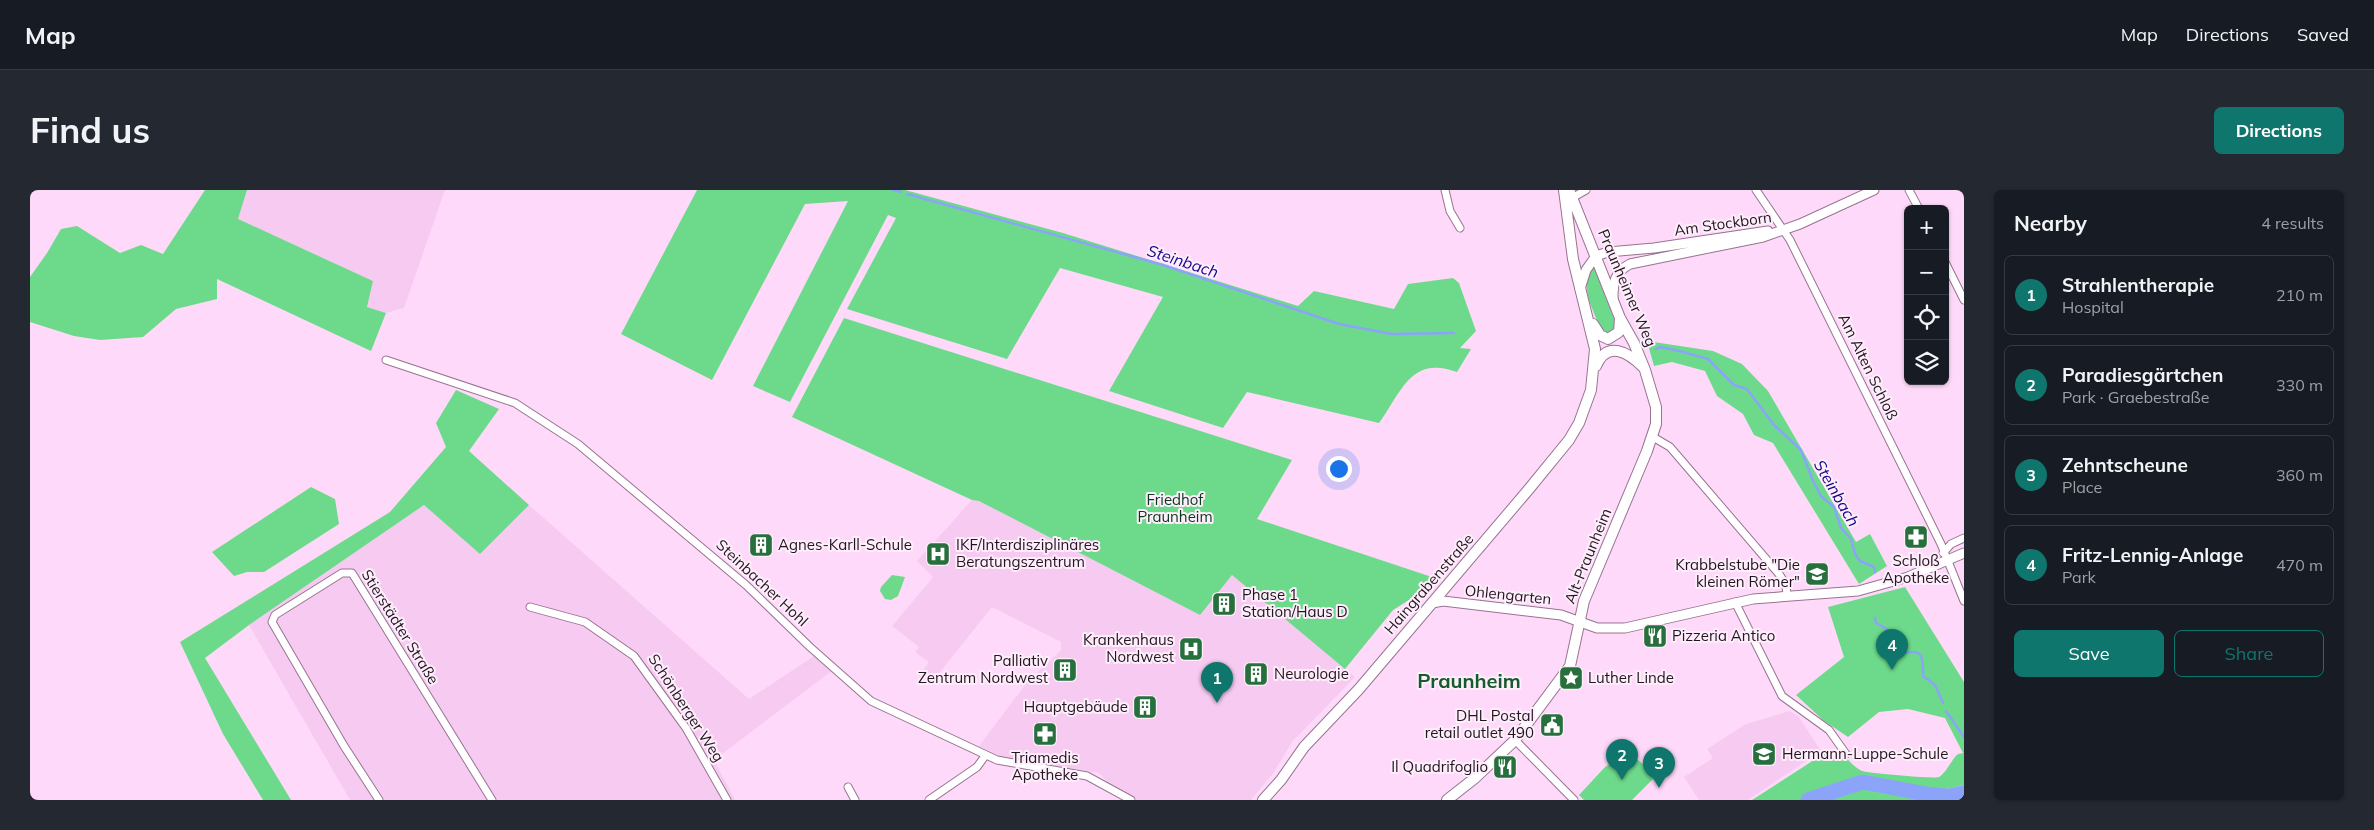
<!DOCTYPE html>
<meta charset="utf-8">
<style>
:root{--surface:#171b24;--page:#242831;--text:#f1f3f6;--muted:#9ea1a6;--line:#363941;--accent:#0f766e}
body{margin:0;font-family:Mulish,sans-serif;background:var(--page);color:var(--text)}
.controls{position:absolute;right:15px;top:15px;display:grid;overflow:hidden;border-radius:8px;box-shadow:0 1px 4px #0004}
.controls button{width:45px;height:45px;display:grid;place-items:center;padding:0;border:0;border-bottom:1px solid var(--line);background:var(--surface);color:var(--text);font:25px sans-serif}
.you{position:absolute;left:1308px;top:278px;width:18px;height:18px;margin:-12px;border:4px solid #fff;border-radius:50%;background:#1a73e8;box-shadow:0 0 0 8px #1a73e833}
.badge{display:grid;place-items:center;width:32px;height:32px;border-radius:50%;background:var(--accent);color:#fff;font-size:16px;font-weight:700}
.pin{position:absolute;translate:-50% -41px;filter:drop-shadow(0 1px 2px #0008)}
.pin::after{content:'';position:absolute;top:26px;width:18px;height:15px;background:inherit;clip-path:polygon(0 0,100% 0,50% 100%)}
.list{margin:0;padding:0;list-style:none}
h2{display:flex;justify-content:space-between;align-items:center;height:65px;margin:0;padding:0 20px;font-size:21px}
h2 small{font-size:16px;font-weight:400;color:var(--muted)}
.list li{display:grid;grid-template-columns:32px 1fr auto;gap:15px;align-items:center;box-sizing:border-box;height:80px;margin:0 10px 10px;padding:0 10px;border:1px solid var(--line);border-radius:8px}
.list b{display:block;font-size:19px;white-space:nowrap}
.list p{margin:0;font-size:16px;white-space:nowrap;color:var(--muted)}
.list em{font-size:16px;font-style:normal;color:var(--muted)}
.actions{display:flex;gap:10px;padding:15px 20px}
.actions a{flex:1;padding:11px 0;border:1px solid var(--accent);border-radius:8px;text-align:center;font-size:18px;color:var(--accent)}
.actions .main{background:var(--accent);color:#fff}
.icon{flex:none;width:28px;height:28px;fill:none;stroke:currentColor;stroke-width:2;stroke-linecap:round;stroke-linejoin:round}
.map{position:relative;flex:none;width:1934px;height:610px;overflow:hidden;border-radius:8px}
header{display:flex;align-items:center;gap:30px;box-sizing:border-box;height:70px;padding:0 25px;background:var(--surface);border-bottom:1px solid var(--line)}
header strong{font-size:24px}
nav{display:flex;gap:28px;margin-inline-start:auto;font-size:18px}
.intro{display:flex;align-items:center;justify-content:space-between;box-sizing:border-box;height:120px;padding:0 30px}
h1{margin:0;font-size:35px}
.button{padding:12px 22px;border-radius:8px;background:var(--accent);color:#fff;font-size:18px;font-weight:700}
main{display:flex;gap:30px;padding:0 30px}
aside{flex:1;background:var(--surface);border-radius:8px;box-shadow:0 1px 4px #0004}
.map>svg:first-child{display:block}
.built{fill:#f7cbf1}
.green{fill:#6dda8b}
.water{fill:#8ba4fa}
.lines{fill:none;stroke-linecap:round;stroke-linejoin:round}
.stream{stroke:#8ba4fa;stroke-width:2.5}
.river{stroke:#8ba4fa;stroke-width:15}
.minor-casing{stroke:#967491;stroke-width:9}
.tertiary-casing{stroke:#967491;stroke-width:11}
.secondary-casing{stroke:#967491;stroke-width:12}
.minor{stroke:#fff;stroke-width:7}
.tertiary{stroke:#fff;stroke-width:9}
.secondary{stroke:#fff;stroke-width:10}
.labels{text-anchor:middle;stroke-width:4;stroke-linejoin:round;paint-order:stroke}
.street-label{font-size:15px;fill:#221520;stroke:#feeefb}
.park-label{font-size:15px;fill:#083a1a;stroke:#feeefb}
.poi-label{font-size:15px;fill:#221520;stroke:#feeefb;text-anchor:start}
.water-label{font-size:16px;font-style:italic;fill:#17078b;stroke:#feeefb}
.district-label{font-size:20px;font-weight:bold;fill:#165b2e;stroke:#feeefb}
</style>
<header>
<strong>Map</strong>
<nav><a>Map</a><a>Directions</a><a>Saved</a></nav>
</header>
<div class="intro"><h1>Find us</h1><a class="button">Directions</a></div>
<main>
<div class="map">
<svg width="1934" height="610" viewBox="0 0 1934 610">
<rect width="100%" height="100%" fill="#ffd9f9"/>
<path class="built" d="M 217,0 L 415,0 L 374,118 L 356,123 L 337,117 L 343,91 L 207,29 Z
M 942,310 L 949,311 L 1169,424 L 1202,385 L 1325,487 L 1262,552 L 1244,582 L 1221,610 L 1107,610 L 1080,595 L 1069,583 L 972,567 L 949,556 L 995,495 L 1031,460 L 1031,452 L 962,417 L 902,492 L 889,486 L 899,472 L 885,462 L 889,457 L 862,436 L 903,387 L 887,371 Z
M 394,315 L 450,363 L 499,315 L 719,509 L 787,464 L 803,480 L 684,570 L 705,610 L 320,610 L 219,435 Z
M 1760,521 L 1769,527 L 1791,561 L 1718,610 L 1669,610 L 1654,587 L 1683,568 L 1677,559 L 1716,534 Z"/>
<path class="green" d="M 175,0 L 217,0 L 208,29 L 343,91 L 337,117 L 356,123 L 341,161 L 187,89 L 187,109 L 146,119 L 113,147 L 70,150 L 44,146 L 0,132 L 0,87 L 17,63 L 31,39 L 47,36 L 90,63 L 111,55 L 133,64 Z
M 667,0 L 875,0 L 1033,43 L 1268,116 L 1284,101 L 1364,119 L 1378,94 L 1423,88 L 1429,93 L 1446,141 L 1430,158 L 1441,159 L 1427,182 C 1381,165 1372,201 1349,233 L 1217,202 L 1193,238 L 1079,201 L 1133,107 L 1030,78 L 977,169 L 817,119 L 866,28 L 858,25 L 760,212 L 723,196 L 818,11 L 775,14 L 682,190 L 591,144 Z
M 1563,75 L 1587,137 L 1580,145 L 1570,139 C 1562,115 1549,99 1563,75 Z
M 814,128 L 1262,270 L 1227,329 L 1411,390 L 1363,420 L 1315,479 L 1202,385 L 1170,425 L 949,311 L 942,310 L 762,227 Z
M 1617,151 L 1683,161 L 1712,174 L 1738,201 L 1826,352 L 1840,344 L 1857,376 L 1829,394 L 1743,253 L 1724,245 L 1713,224 L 1687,206 L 1675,181 L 1642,172 L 1624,176 Z
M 426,200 L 469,219 L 439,261 L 499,315 L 450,364 L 394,315 L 219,435 L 175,468 L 261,610 L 233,610 L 193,544 L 150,452 L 360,322 L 416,257 L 406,233 Z
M 281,297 L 305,309 L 309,334 L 234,382 L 217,382 L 204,386 L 182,362 Z
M 862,385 L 875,387 L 868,406 L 861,410 L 855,409 L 850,401 L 851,397 Z
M 1875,397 L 1934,492 L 1934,595 L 1897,604 L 1911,610 L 1722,610 L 1801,559 C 1818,564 1819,575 1832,581 C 1837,583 1904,589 1909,587 C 1917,582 1921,570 1928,564 L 1933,563 L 1915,528 L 1878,519 L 1849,522 L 1818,547 L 1793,530 L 1766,505 L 1814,467 L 1798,417 Z
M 1599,563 L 1627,585 L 1602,610 L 1554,610 L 1549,605 L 1575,577 Z"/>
<path class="water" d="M 1934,595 L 1934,610 L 1911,610 L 1896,604 Z"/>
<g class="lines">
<path class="stream" d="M 863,0 L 871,2
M 877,4 L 1133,75 L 1309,134 L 1362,144 L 1424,143
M 1626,159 L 1631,157 L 1653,162 L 1678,169 L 1704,195 L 1717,199 L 1744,235 L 1771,260 L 1783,291 L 1791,306 L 1804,317 L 1811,338 L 1821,349 L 1825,364 L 1830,371 L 1844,377 L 1845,382
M 1845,428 L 1846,433 L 1857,439 L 1857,458 L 1863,464 C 1889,461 1894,457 1893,486 L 1905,495 L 1913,513
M 1916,521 L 1934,547"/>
<path class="river" d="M 1778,610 L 1833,592 L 1896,604 L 1934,608"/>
<defs>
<path id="minor" d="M 1415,0 L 1420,21 L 1430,38
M 1726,0 L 1760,50 L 1911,354 L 1934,411
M 1879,0 L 1889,19
M 1542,8 L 1556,0
M 1915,72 L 1934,110
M 356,170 L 485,213 L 548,254 L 716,395 L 780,457 L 841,511 L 967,570 L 1057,586 L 1101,610
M 1623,247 L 1640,257 L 1749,384 L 1756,395 L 1757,406
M 1913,363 L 1921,354 L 1934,348
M 1705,412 L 1752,506 L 1799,540 L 1816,564
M 500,417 L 555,432 L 604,466 L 656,538 L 697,610
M 1485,550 L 1544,610
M 818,597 L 825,610
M 349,610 L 314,556 L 242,432 L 245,425 L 312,383 L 322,383 L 462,610
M 899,610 L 947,577 L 955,566"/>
<path id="tertiary" d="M 1550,99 L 1556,80 L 1566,66 L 1578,62 L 1624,58 L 1738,41
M 1583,108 C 1583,92 1585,82 1600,74 L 1733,47 L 1770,34 L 1844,0
M 1402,413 L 1413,411 L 1531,425 L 1567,438 L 1595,438 L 1723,409 L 1828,401 L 1878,387 L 1934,363"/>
<path id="secondary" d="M 1563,134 L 1570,145 L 1578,149 L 1589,142 L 1590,128
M 1566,176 C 1577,150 1598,162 1613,177
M 1233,610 L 1251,590 L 1274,557 L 1329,499 L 1499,299 L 1539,250 L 1549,233 L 1561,200 L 1565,159 L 1543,69 L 1534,0
M 1417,610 L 1445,588 L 1485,550 L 1540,476 L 1554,411 L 1617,261 L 1626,234 L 1626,217 L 1615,180 L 1604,153 L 1590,128 L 1539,0"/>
</defs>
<use href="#minor" class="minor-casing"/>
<use href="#tertiary" class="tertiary-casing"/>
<use href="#secondary" class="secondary-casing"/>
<use href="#minor" class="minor"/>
<use href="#tertiary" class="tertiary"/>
<use href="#secondary" class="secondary"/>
</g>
<defs>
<symbol id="pharmacy-square" viewBox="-11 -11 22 22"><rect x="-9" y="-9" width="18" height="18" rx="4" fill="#27703d" stroke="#feeefb"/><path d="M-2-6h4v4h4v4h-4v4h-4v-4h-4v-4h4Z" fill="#fff"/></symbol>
<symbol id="building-square" viewBox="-11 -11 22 22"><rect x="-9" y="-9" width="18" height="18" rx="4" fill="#27703d" stroke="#feeefb"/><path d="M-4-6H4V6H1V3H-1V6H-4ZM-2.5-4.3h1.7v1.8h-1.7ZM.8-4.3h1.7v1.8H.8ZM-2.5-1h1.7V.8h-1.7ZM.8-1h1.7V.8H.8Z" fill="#fff"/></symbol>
<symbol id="hospital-square" viewBox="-11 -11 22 22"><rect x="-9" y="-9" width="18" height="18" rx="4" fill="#27703d" stroke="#feeefb"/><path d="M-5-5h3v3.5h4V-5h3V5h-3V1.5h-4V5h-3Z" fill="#fff"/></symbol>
<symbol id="school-square" viewBox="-11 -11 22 22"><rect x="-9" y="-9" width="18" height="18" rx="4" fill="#27703d" stroke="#feeefb"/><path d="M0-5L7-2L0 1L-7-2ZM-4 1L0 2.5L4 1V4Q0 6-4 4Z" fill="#fff"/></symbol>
<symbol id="restaurant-square" viewBox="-11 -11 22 22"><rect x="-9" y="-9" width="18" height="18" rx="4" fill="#27703d" stroke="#feeefb"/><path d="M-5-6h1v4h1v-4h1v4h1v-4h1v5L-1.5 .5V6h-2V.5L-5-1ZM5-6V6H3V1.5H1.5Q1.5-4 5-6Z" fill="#fff"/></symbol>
<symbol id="sight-square" viewBox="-11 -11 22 22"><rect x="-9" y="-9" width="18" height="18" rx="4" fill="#27703d" stroke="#feeefb"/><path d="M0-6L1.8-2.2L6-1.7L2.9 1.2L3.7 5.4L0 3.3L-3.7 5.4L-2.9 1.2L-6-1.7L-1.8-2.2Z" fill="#fff"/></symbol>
<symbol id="civic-square" viewBox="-11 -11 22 22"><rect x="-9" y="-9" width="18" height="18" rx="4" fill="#27703d" stroke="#feeefb"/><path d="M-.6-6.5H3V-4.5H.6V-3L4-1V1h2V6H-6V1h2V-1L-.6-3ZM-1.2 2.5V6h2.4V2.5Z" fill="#fff"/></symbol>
</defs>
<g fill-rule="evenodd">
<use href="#pharmacy-square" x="1872" y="333" width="28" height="28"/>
<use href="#building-square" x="717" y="341" width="28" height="28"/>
<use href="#hospital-square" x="894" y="350" width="28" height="28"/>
<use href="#school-square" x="1773" y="370" width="28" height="28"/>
<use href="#building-square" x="1180" y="400" width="28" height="28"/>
<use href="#restaurant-square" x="1611" y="432" width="28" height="28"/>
<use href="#hospital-square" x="1147" y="445" width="28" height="28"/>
<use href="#building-square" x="1021" y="466" width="28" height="28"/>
<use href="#building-square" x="1212" y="470" width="28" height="28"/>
<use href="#sight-square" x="1527" y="474" width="28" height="28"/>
<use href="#building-square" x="1101" y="503" width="28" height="28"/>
<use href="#civic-square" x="1508" y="521" width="28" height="28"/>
<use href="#pharmacy-square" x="1001" y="530" width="28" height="28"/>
<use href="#school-square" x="1720" y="550" width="28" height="28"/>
<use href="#restaurant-square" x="1461" y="563" width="28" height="28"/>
</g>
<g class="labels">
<g class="street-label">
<text transform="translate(1693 34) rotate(-8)" y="5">Am Stockborn</text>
<text transform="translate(1597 98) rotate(67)" y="5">Praunheimer Weg</text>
<text transform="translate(1838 177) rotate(64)" y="5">Am Alten Schloß</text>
<text transform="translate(1558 366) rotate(-68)" y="5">Alt-Praunheim</text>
<text transform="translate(732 393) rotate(43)" y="5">Steinbacher Hohl</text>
<text transform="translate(1399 394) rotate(-49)" y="5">Haingrabenstraße</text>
<text transform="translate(1478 405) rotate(6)" y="5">Ohlengarten</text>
<text transform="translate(370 437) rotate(58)" y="5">Stierstädter Straße</text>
<text transform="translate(656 518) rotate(57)" y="5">Schönberger Weg</text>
</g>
<g class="park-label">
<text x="1145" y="315">Friedhof<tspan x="1145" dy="17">Praunheim</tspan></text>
</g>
<g class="poi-label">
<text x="748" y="360">Agnes-Karll-Schule</text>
<text x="926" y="360">IKF/Interdisziplinäres<tspan x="926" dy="17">Beratungszentrum</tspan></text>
<text x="1886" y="376" text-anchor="middle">Schloß<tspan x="1886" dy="17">Apotheke</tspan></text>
<text x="1770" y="380" text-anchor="end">Krabbelstube "Die<tspan x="1770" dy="17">kleinen Römer"</tspan></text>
<text x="1212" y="410">Phase 1<tspan x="1212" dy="17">Station/Haus D</tspan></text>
<text x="1642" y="451">Pizzeria Antico</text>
<text x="1144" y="455" text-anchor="end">Krankenhaus<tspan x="1144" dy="17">Nordwest</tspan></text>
<text x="1018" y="476" text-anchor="end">Palliativ<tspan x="1018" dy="17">Zentrum Nordwest</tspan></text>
<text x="1244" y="489">Neurologie</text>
<text x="1558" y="493">Luther Linde</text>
<text x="1098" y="522" text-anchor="end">Hauptgebäude</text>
<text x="1504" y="531" text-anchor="end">DHL Postal<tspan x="1504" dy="17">retail outlet 490</tspan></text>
<text x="1752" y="569">Hermann-Luppe-Schule</text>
<text x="1015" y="573" text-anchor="middle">Triamedis<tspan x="1015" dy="17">Apotheke</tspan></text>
<text x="1458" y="582" text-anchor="end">Il Quadrifoglio</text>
</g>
<g class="water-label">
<text transform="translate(1153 71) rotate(18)" y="6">Steinbach</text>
<text transform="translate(1807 303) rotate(60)" y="6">Steinbach</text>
</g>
<g class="district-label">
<text x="1439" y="498">Praunheim</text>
</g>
</g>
</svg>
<div class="controls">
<button>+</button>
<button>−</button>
<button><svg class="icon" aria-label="locate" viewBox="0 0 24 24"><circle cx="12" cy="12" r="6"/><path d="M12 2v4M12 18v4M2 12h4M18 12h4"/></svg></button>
<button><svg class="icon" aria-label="layers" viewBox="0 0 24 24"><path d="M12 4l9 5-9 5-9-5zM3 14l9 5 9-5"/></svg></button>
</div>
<div class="you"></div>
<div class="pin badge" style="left:1187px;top:513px">1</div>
<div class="pin badge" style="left:1592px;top:590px">2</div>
<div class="pin badge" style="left:1629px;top:598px">3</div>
<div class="pin badge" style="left:1862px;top:480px">4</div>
</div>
<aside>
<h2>Nearby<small>4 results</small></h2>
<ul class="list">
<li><span class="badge">1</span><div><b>Strahlentherapie</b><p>Hospital</p></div><em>210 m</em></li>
<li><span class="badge">2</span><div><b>Paradiesgärtchen</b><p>Park · Graebestraße</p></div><em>330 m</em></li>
<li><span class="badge">3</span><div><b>Zehntscheune</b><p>Place</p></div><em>360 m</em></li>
<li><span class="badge">4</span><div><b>Fritz-Lennig-Anlage</b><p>Park</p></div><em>470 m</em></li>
</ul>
<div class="actions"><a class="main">Save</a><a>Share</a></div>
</aside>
</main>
